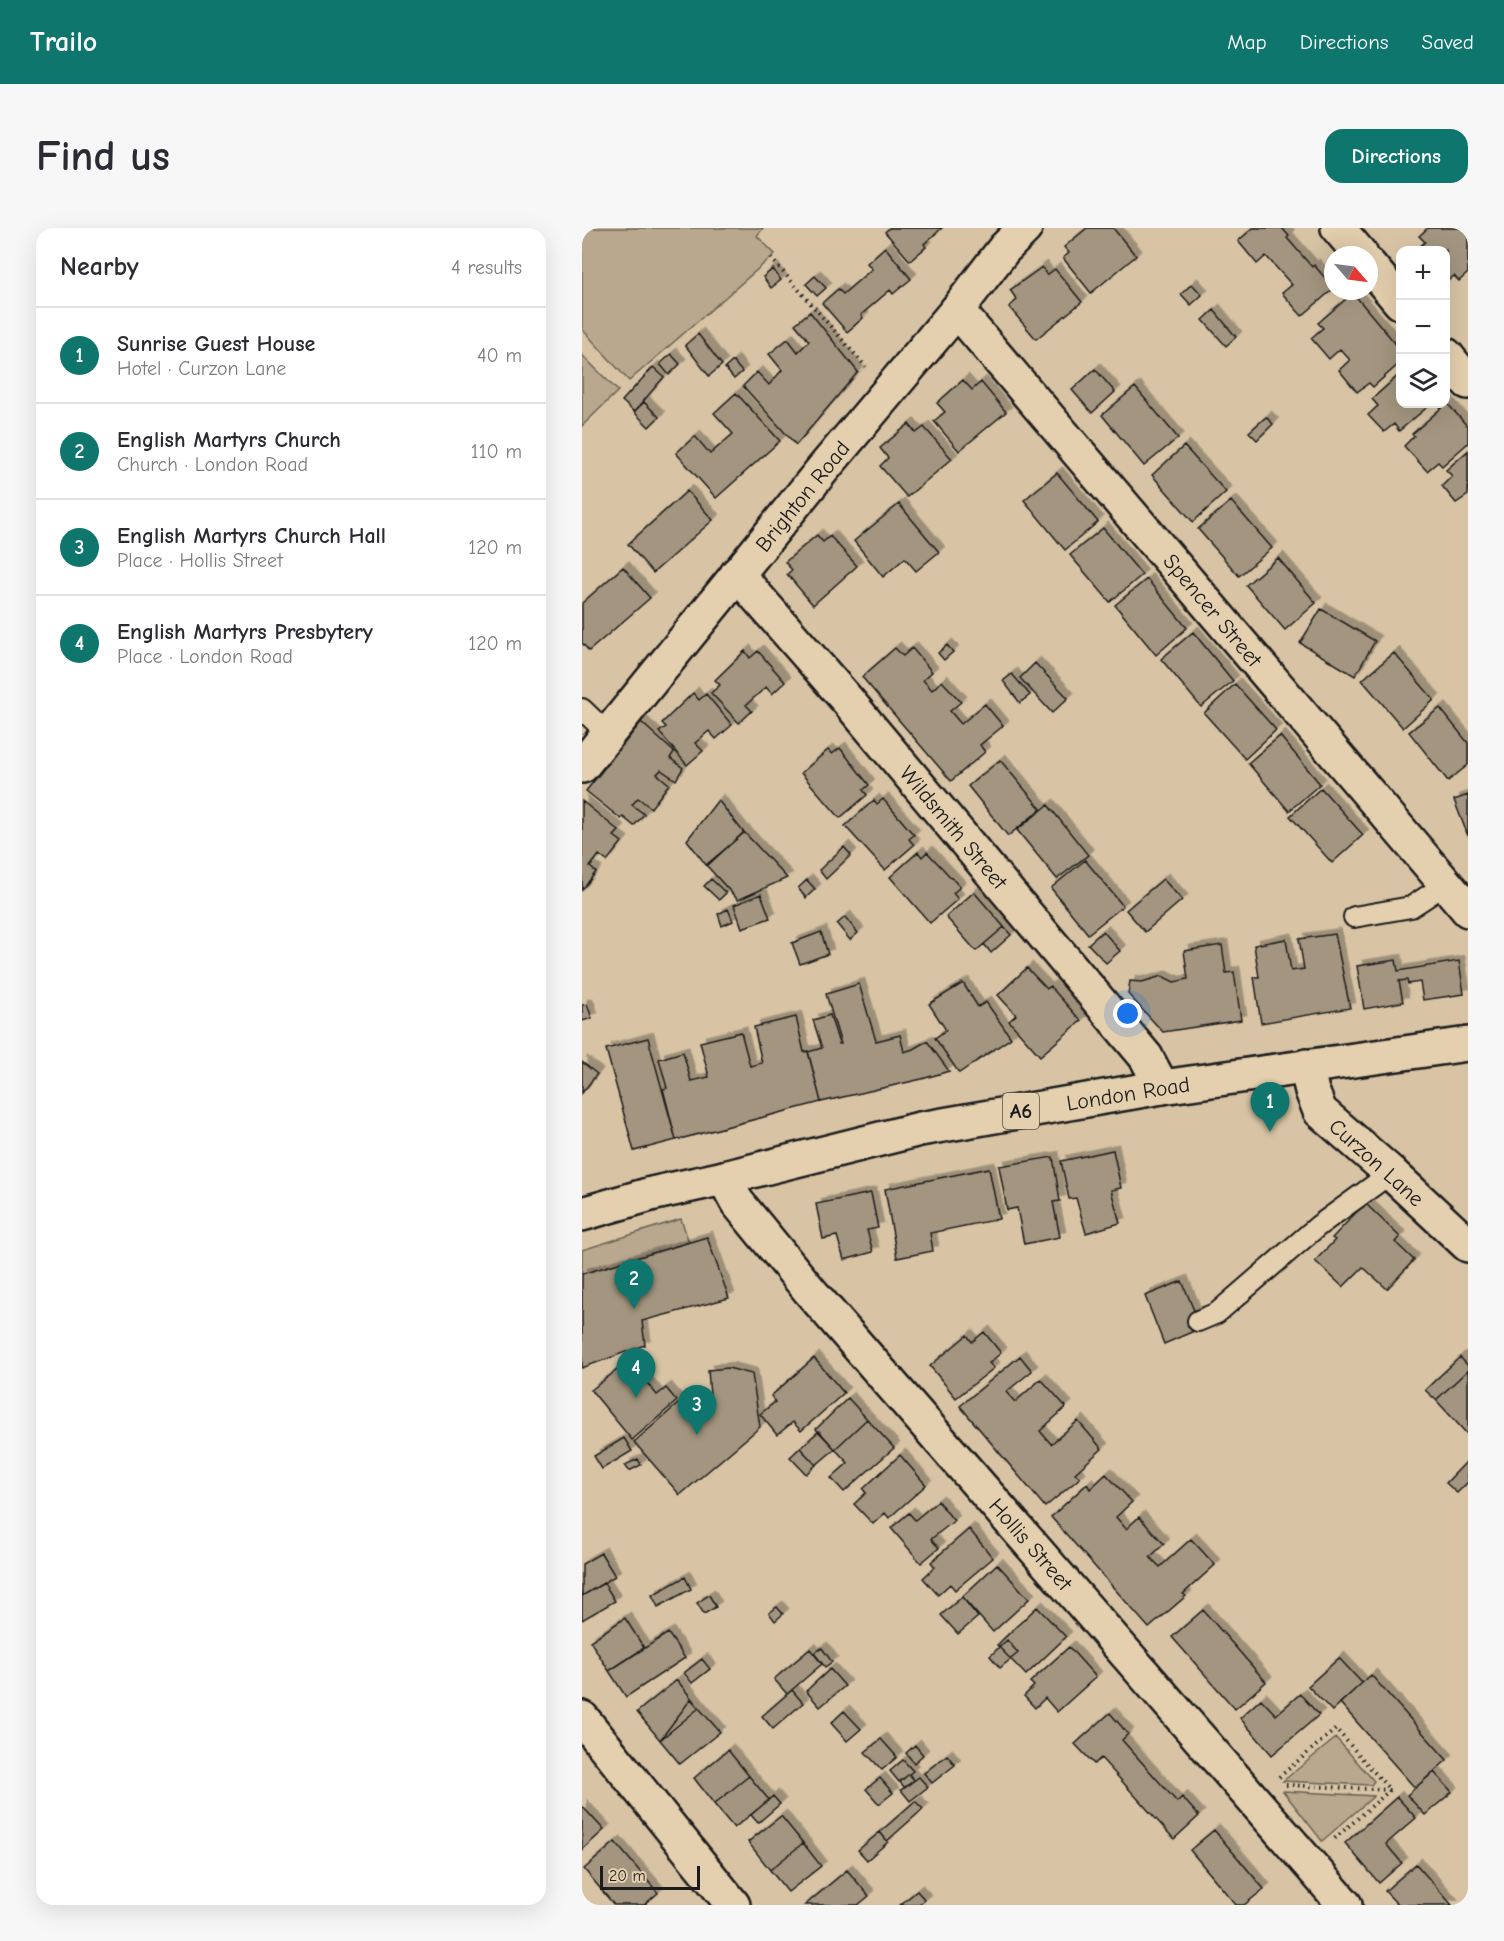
<!DOCTYPE html>
<meta charset="utf-8">
<style>
:root{--surface:#fff;--page:#f7f7f7;--text:#2b2b33;--muted:#7c7c81;--line:#e1e1e2;--accent:#0f766e}
body{margin:0;font-family:"Comic Neue",sans-serif;background:var(--page);color:var(--text)}
.controls{position:absolute;right:18px;top:18px;display:grid;overflow:hidden;border-radius:12px;box-shadow:0 6px 24px #0002}
.controls button{width:54px;height:54px;display:grid;place-items:center;padding:0;border:0;border-bottom:2px solid var(--line);background:var(--surface);color:var(--text);font:30px sans-serif}
.compass{position:absolute;left:742px;top:18px;width:54px;height:54px;border-radius:50%;background:var(--surface);box-shadow:0 6px 24px #0002;rotate:118deg}
.scale{position:absolute;left:18px;bottom:15px;width:100px;box-sizing:border-box;padding-left:6px;border:3px solid #1c1c1c;border-top:0;font-size:16px;line-height:21px;white-space:nowrap;color:#1c1c1c;-webkit-text-stroke:4px #e4cfae;paint-order:stroke}
.you{position:absolute;left:546px;top:786px;width:21px;height:21px;margin:-15px;border:4px solid #fff;border-radius:50%;background:#1a73e8;box-shadow:0 0 0 9px #1a73e833}
.badge{display:grid;place-items:center;width:39px;height:39px;border-radius:50%;background:var(--accent);color:#fff;font-size:20px;font-weight:700}
.pin{position:absolute;translate:-50% -50px;filter:drop-shadow(0 2px 3px #0008)}
.pin::after{content:'';position:absolute;top:32px;width:21px;height:18px;background:inherit;clip-path:polygon(0 0,100% 0,50% 100%)}
.list{margin:0;padding:0;list-style:none}
h2{display:flex;justify-content:space-between;align-items:center;height:78px;margin:0;padding:0 24px;font-size:26px}
h2 small{font-size:20px;font-weight:400;color:var(--muted)}
.list li{display:grid;grid-template-columns:39px 1fr auto;gap:18px;align-items:center;box-sizing:border-box;height:96px;padding:0 24px;border-top:2px solid var(--line)}
.list b{display:block;font-size:22px;white-space:nowrap}
.list p{margin:0;font-size:20px;white-space:nowrap;color:var(--muted)}
.list em{font-size:20px;font-style:normal;color:var(--muted)}
.icon{flex:none;width:33px;height:33px;fill:none;stroke:currentColor;stroke-width:2;stroke-linecap:round;stroke-linejoin:round}
.map{position:relative;flex:none;width:886px;height:1677px;overflow:hidden;border-radius:18px}
header{display:flex;align-items:center;gap:36px;box-sizing:border-box;height:84px;padding:0 30px;background:var(--accent);color:#fff}
header strong{font-size:28px}
nav{display:flex;gap:33px;margin-inline-start:auto;font-size:21px}
.intro{display:flex;align-items:center;justify-content:space-between;box-sizing:border-box;height:144px;padding:0 36px}
h1{margin:0;font-size:42px}
.button{padding:15px 27px;border-radius:18px;background:var(--accent);color:#fff;font-size:21px;font-weight:700}
main{display:flex;gap:36px;padding:0 36px}
aside{flex:1;background:var(--surface);border-radius:18px;box-shadow:0 6px 24px #0002}
.map>svg:first-child{display:block}
.green{fill:#b9a88e;stroke:#6a6255;stroke-width:1.5}
.building{fill:#a3957f;stroke:#1c1c1c;stroke-width:1.5;filter:url(#shadow)}
.lines{fill:none;stroke-linecap:round;stroke-linejoin:round}
.service-casing{stroke:#1c1c1c;stroke-width:24}
.minor-casing{stroke:#1c1c1c;stroke-width:38}
.tertiary-casing{stroke:#1c1c1c;stroke-width:38}
.primary-casing{stroke:#1c1c1c;stroke-width:38}
.path{stroke:#1c1c1c;stroke-width:4;stroke-dasharray:1.5 4.5;stroke-linecap:butt}
.service{stroke:#e4cfae;stroke-width:20}
.minor{stroke:#e4cfae;stroke-width:33}
.tertiary{stroke:#e4cfae;stroke-width:33}
.primary{stroke:#e4cfae;stroke-width:33}
.labels{text-anchor:middle;stroke-width:4.5;stroke-linejoin:round;paint-order:stroke}
.shield{fill:#e4cfae;stroke:#585248;stroke-width:1.5}
.shield-label{font-size:21px;font-weight:bold;fill:#1c1c1c}
.street-label{font-size:22px;fill:#1c1c1c;stroke:#e4cfae}
</style>
<header>
<strong>Trailo</strong>
<nav><a>Map</a><a>Directions</a><a>Saved</a></nav>
</header>
<div class="intro"><h1>Find us</h1><a class="button">Directions</a></div>
<main>
<aside>
<h2>Nearby<small>4 results</small></h2>
<ul class="list">
<li><span class="badge">1</span><div><b>Sunrise Guest House</b><p>Hotel · Curzon Lane</p></div><em>40 m</em></li>
<li><span class="badge">2</span><div><b>English Martyrs Church</b><p>Church · London Road</p></div><em>110 m</em></li>
<li><span class="badge">3</span><div><b>English Martyrs Church Hall</b><p>Place · Hollis Street</p></div><em>120 m</em></li>
<li><span class="badge">4</span><div><b>English Martyrs Presbytery</b><p>Place · London Road</p></div><em>120 m</em></li>
</ul>
</aside>
<div class="map">
<svg width="886" height="1677" viewBox="0 0 886 1677">
<defs>
<filter id="shadow"><feDropShadow dx="5.5" dy="-5.5" stdDeviation="0" flood-color="#0004"/></filter>
</defs>
<rect width="100%" height="100%" fill="#d8c4a5"/>
<filter id="ink" filterUnits="userSpaceOnUse"><feTurbulence type="fractalNoise" baseFrequency=".0167" numOctaves="2"/><feDisplacementMap in="SourceGraphic" scale="12" xChannelSelector="R" yChannelSelector="G"/><feConvolveMatrix kernelMatrix="1 2 1 2 8 2 1 2 1" color-interpolation-filters="sRGB"/></filter>
<g filter="url(#ink)">
<path class="green" d="M 0,0 L 181,0 L 175,8 L 193,26 L 47,153 L 0,101 Z
M 0,127 L 36,163 L 0,198 Z
M 99,991 L 107,1014 L 0,1046 L 0,1022 Z
M 754,1510 L 792,1553 L 789,1557 L 701,1553 Z
M 701,1563 L 792,1568 L 740,1613 Z"/>
<path class="building" d="M 307,0 L 360,0 L 342,16 L 344,19 L 328,33 L 303,4 Z
M 505,0 L 531,0 L 554,28 L 509,65 L 481,30 L 487,25 L 482,19 Z
M 671,0 L 700,0 L 707,8 L 705,10 L 730,39 L 732,37 L 751,59 L 751,61 L 720,88 L 700,65 L 710,57 L 684,28 L 675,36 L 656,13 Z
M 846,0 L 884,0 L 886,3 L 886,45 L 877,53 L 872,48 L 867,52 L 864,49 L 864,22 L 840,22 L 837,19 L 843,14 L 837,8 Z
M 303,19 L 329,51 L 311,66 L 308,62 L 279,87 L 281,90 L 265,104 L 240,75 L 256,61 L 261,66 L 290,41 L 285,35 Z
M 460,39 L 465,47 L 473,41 L 500,74 L 454,111 L 427,79 L 435,72 L 428,62 Z
M 191,41 L 199,52 L 189,60 L 181,49 Z
M 233,48 L 244,60 L 235,68 L 224,56 Z
M 610,56 L 620,67 L 609,77 L 599,66 Z
M 771,65 L 818,121 L 818,135 L 791,159 L 787,155 L 775,164 L 757,142 L 768,132 L 758,121 L 747,131 L 729,110 L 741,100 L 736,95 Z
M 632,82 L 654,109 L 644,118 L 621,92 Z
M 228,84 L 276,144 L 214,217 L 161,158 L 175,144 L 187,157 L 200,142 L 187,126 L 206,111 L 216,124 L 227,113 L 213,96 Z
M 116,106 L 140,137 L 127,148 L 103,117 Z
M 89,126 L 98,136 L 87,147 L 78,136 Z
M 151,133 L 160,144 L 152,151 L 143,140 Z
M 71,139 L 82,149 L 52,184 L 40,173 Z
M 513,141 L 533,164 L 510,185 L 490,162 Z
M 818,146 L 818,176 L 849,176 L 817,203 L 812,196 L 802,204 L 786,187 L 796,178 L 790,171 Z
M 381,152 L 390,162 L 399,154 L 424,184 L 377,223 L 352,193 L 363,184 L 355,175 Z
M 553,159 L 596,210 L 562,238 L 520,187 Z
M 154,165 L 198,213 L 134,270 L 94,225 L 113,208 L 128,226 L 151,206 L 132,185 Z
M 62,174 L 77,189 L 67,199 L 52,184 Z
M 865,175 L 886,199 L 886,215 L 860,238 L 856,234 L 845,243 L 822,218 L 832,208 L 830,206 Z
M 684,189 L 691,196 L 675,212 L 667,204 Z
M 327,196 L 334,205 L 342,199 L 370,231 L 325,269 L 298,238 L 306,230 L 298,220 Z
M 602,218 L 644,264 L 611,294 L 570,247 Z
M 886,223 L 886,267 L 874,275 L 860,258 L 870,248 L 864,242 Z
M 475,245 L 516,294 L 483,322 L 442,272 Z
M 105,263 L 131,292 L 71,345 L 46,316 Z
M 649,273 L 690,320 L 657,348 L 616,301 Z
M 317,276 L 357,324 L 334,343 L 323,330 L 301,349 L 272,313 Z
M 521,300 L 560,347 L 528,374 L 488,327 Z
M 235,307 L 241,314 L 248,308 L 275,338 L 231,377 L 205,346 L 210,342 L 203,334 Z
M 696,330 L 734,375 L 703,402 L 664,357 Z
M 41,339 L 68,370 L 7,423 L 0,415 L 0,375 Z
M 565,351 L 605,400 L 574,427 L 533,377 Z
M 739,381 L 793,413 L 773,448 L 718,415 Z
M 611,404 L 651,453 L 619,479 L 579,431 Z
M 365,417 L 371,424 L 362,432 L 356,425 Z
M 313,420 L 321,428 L 330,420 L 350,444 L 341,452 L 350,462 L 360,453 L 379,474 L 368,483 L 379,496 L 403,476 L 421,498 L 398,517 L 403,524 L 369,553 L 280,449 Z
M 163,423 L 168,430 L 176,423 L 203,454 L 190,466 L 184,459 L 164,477 L 170,483 L 157,495 L 129,465 L 138,457 L 133,452 Z
M 812,425 L 852,472 L 821,500 L 780,452 Z
M 453,435 L 486,470 L 470,485 L 438,450 Z
M 430,446 L 448,467 L 438,475 L 421,453 Z
M 653,456 L 694,502 L 663,531 L 622,485 Z
M 111,465 L 117,472 L 124,466 L 150,497 L 134,511 L 127,503 L 113,515 L 121,523 L 105,537 L 77,504 L 84,499 L 80,495 Z
M 858,480 L 886,515 L 886,537 L 866,553 L 827,504 Z
M 59,494 L 92,524 L 88,530 L 101,540 L 94,552 L 79,542 L 75,546 L 87,556 L 69,580 L 56,570 L 50,577 L 62,586 L 52,598 L 41,589 L 39,591 L 4,563 Z
M 698,508 L 738,556 L 707,583 L 666,535 Z
M 258,520 L 287,557 L 281,562 L 285,567 L 258,590 L 219,545 L 246,522 L 250,526 Z
M 418,532 L 459,581 L 426,608 L 386,558 Z
M 739,560 L 781,607 L 750,635 L 708,588 Z
M 886,567 L 886,608 L 872,572 Z
M 301,571 L 332,607 L 327,611 L 332,617 L 303,642 L 263,598 L 292,572 L 295,576 Z
M 136,572 L 162,605 L 124,637 L 105,612 Z
M 0,573 L 37,603 L 32,608 L 40,614 L 25,633 L 17,627 L 8,639 L 14,644 L 0,662 Z
M 466,577 L 506,627 L 475,651 L 435,602 Z
M 162,604 L 205,650 L 156,672 L 125,638 Z
M 262,619 L 269,627 L 244,651 L 237,642 Z
M 336,624 L 340,629 L 345,624 L 378,659 L 371,665 L 376,671 L 348,695 L 308,649 Z
M 503,632 L 541,678 L 506,706 L 469,660 Z
M 129,651 L 144,665 L 137,672 L 122,658 Z
M 581,651 L 600,672 L 563,704 L 544,682 Z
M 225,652 L 233,661 L 224,670 L 216,660 Z
M 392,664 L 422,699 L 394,723 L 364,689 Z
M 179,666 L 188,690 L 160,700 L 152,677 Z
M 146,681 L 151,693 L 140,698 L 136,686 Z
M 263,689 L 276,705 L 268,712 L 255,696 Z
M 422,699 L 429,707 L 409,725 L 402,716 Z
M 521,703 L 538,723 L 524,735 L 506,716 Z
M 239,704 L 246,726 L 218,736 L 210,715 Z
M 753,706 L 768,780 L 679,795 L 672,749 L 677,749 L 672,717 L 704,711 L 709,743 L 722,741 L 717,711 Z
M 640,717 L 644,745 L 652,744 L 659,792 L 581,804 L 546,766 L 548,753 L 560,754 L 580,748 L 592,754 L 606,751 L 602,723 Z
M 814,732 L 816,743 L 877,733 L 882,766 L 841,772 L 838,754 L 826,756 L 825,752 L 817,753 L 821,774 L 782,781 L 775,738 Z
M 445,740 L 465,761 L 468,758 L 499,793 L 458,828 L 427,793 L 434,787 L 416,767 Z
M 381,755 L 396,779 L 404,774 L 429,810 L 377,845 L 353,810 L 364,802 L 347,776 Z
M 277,756 L 294,813 L 318,807 L 322,824 L 331,821 L 345,813 L 367,843 L 340,851 L 239,874 L 226,824 L 240,820 L 231,792 L 248,787 L 257,816 L 259,816 L 244,766 Z
M 5,776 L 10,790 L 0,793 L 0,777 Z
M 214,789 L 222,824 L 226,823 L 239,874 L 94,912 L 81,861 L 85,860 L 77,831 L 101,824 L 109,853 L 127,849 L 118,814 L 159,804 L 168,838 L 180,835 L 172,799 Z
M 66,810 L 94,912 L 52,923 L 24,821 Z
M 0,834 L 15,846 L 0,865 Z
M 531,922 L 539,960 L 529,962 L 538,995 L 504,1005 L 494,970 L 487,971 L 479,933 Z
M 471,929 L 478,973 L 471,974 L 478,1009 L 442,1016 L 435,980 L 425,982 L 417,938 Z
M 407,940 L 417,991 L 348,1005 L 351,1023 L 315,1030 L 303,961 Z
M 289,965 L 296,1000 L 285,1002 L 291,1024 L 262,1032 L 255,1008 L 241,1011 L 234,976 Z
M 783,975 L 818,1009 L 813,1014 L 832,1032 L 805,1061 L 781,1039 L 761,1059 L 733,1033 L 753,1012 L 750,1010 Z
M 125,1009 L 147,1070 L 60,1093 L 63,1117 L 0,1140 L 0,1046 Z
M 600,1053 L 619,1100 L 582,1116 L 563,1068 Z
M 402,1104 L 419,1125 L 407,1135 L 412,1140 L 374,1170 L 348,1138 L 385,1107 L 390,1114 Z
M 438,1128 L 450,1143 L 424,1164 L 433,1174 L 459,1151 L 484,1179 L 458,1203 L 469,1216 L 496,1193 L 520,1221 L 493,1245 L 498,1250 L 463,1279 L 378,1178 Z
M 878,1129 L 886,1138 L 886,1142 L 854,1172 L 843,1162 Z
M 232,1130 L 262,1165 L 219,1203 L 211,1194 L 195,1207 L 178,1186 L 193,1174 L 189,1168 Z
M 47,1133 L 75,1167 L 84,1160 L 95,1173 L 50,1212 L 9,1162 Z
M 146,1140 L 170,1146 L 178,1199 L 98,1267 L 52,1214 L 105,1168 L 116,1183 L 128,1168 L 126,1142 Z
M 886,1142 L 886,1207 L 854,1172 Z
M 266,1170 L 285,1191 L 253,1221 L 234,1201 Z
M 285,1191 L 312,1220 L 262,1264 L 249,1250 L 266,1235 L 253,1221 Z
M 237,1203 L 253,1221 L 234,1237 L 218,1220 Z
M 42,1210 L 50,1223 L 20,1241 L 12,1228 Z
M 218,1220 L 234,1237 L 224,1246 L 208,1229 Z
M 318,1227 L 344,1257 L 307,1290 L 303,1285 L 291,1296 L 272,1276 L 284,1265 L 281,1261 Z
M 56,1231 L 59,1237 L 47,1243 L 43,1237 Z
M 885,1233 L 886,1254 L 875,1265 L 864,1255 Z
M 524,1246 L 550,1274 L 534,1289 L 544,1301 L 557,1289 L 582,1316 L 568,1329 L 578,1339 L 609,1311 L 633,1337 L 601,1366 L 604,1368 L 567,1400 L 469,1289 L 505,1256 L 508,1261 Z
M 356,1273 L 372,1293 L 349,1311 L 357,1320 L 339,1335 L 309,1300 L 327,1285 L 333,1292 Z
M 387,1301 L 411,1330 L 373,1362 L 368,1356 L 356,1367 L 341,1350 L 353,1339 L 349,1334 Z
M 19,1325 L 33,1348 L 0,1368 L 0,1336 Z
M 415,1336 L 447,1371 L 411,1404 L 380,1369 Z
M 103,1349 L 109,1361 L 76,1379 L 70,1367 Z
M 22,1355 L 33,1373 L 0,1392 L 0,1368 Z
M 127,1367 L 134,1379 L 122,1386 L 115,1375 Z
M 380,1369 L 396,1389 L 376,1406 L 359,1387 Z
M 195,1379 L 201,1386 L 193,1393 L 187,1385 Z
M 455,1379 L 484,1409 L 444,1447 L 415,1417 Z
M 621,1382 L 684,1454 L 653,1481 L 590,1409 Z
M 43,1390 L 62,1420 L 27,1443 L 8,1413 Z
M 86,1405 L 103,1430 L 44,1469 L 27,1443 Z
M 425,1412 L 436,1425 L 418,1440 L 408,1428 Z
M 487,1419 L 514,1449 L 475,1484 L 463,1470 L 453,1480 L 442,1468 L 452,1458 L 448,1454 Z
M 240,1420 L 250,1434 L 243,1439 L 232,1425 Z
M 228,1421 L 240,1436 L 205,1466 L 192,1451 Z
M 757,1430 L 780,1455 L 750,1483 L 726,1458 Z
M 120,1431 L 128,1441 L 110,1455 L 102,1445 Z
M 248,1441 L 263,1458 L 238,1479 L 224,1463 Z
M 789,1447 L 865,1532 L 833,1560 L 758,1475 Z
M 95,1452 L 117,1480 L 78,1512 L 55,1484 Z
M 210,1462 L 221,1475 L 191,1501 L 180,1488 Z
M 718,1466 L 737,1487 L 690,1527 L 658,1490 L 679,1471 L 694,1487 Z
M 109,1471 L 138,1504 L 98,1536 L 78,1512 Z
M 262,1483 L 279,1501 L 265,1513 L 249,1495 Z
M 528,1485 L 546,1506 L 540,1512 L 595,1574 L 600,1569 L 617,1588 L 592,1611 L 519,1530 L 512,1536 L 493,1516 Z
M 299,1511 L 315,1529 L 300,1542 L 283,1524 Z
M 333,1517 L 341,1527 L 332,1535 L 324,1525 Z
M 146,1522 L 167,1548 L 132,1576 L 112,1550 Z
M 365,1527 L 373,1537 L 350,1555 L 342,1545 Z
M 321,1532 L 331,1543 L 317,1554 L 308,1543 Z
M 852,1544 L 870,1564 L 843,1587 L 825,1567 Z
M 327,1546 L 332,1552 L 323,1560 L 318,1554 Z
M 167,1548 L 187,1572 L 152,1600 L 132,1576 Z
M 337,1549 L 346,1559 L 328,1573 L 319,1562 Z
M 298,1550 L 311,1565 L 297,1576 L 284,1561 Z
M 191,1568 L 198,1576 L 176,1595 L 169,1587 Z
M 815,1569 L 834,1590 L 804,1616 L 820,1635 L 797,1655 L 763,1615 Z
M 333,1573 L 341,1581 L 305,1613 L 298,1604 Z
M 0,1578 L 22,1602 L 0,1622 Z
M 199,1588 L 221,1615 L 188,1642 L 166,1614 Z
M 632,1602 L 682,1661 L 662,1677 L 654,1677 L 608,1622 Z
M 298,1604 L 306,1614 L 285,1632 L 276,1622 Z
M 33,1614 L 76,1665 L 62,1677 L 32,1677 L 2,1641 Z
M 221,1615 L 239,1638 L 206,1664 L 188,1642 Z
M 834,1636 L 870,1677 L 816,1677 L 803,1663 Z
M 265,1642 L 287,1668 L 276,1677 L 223,1677 Z
M 335,1663 L 343,1672 L 337,1677 L 318,1677 Z"/>
<g class="lines">
<defs>
<path id="service" d="M 0,481 L 26,506
M 772,689 L 829,679 L 864,656
M 616,1093 L 635,1085 L 736,998 L 809,945"/>
<path id="minor" d="M 375,82 L 886,682
M 155,346 L 266,473 L 564,829 L 580,859
M 724,838 L 730,863 L 738,883 L 809,945 L 886,1017
M 142,950 L 155,974 L 228,1063 L 763,1677
M 0,1490 L 151,1677"/>
<path id="tertiary" d="M 756,0 L 779,27
M 787,37 L 818,74
M 864,127 L 886,154
M 0,538 L 241,241 L 375,82 L 422,21 L 443,0"/>
<path id="primary" d="M 0,986 L 69,966 L 142,950 L 338,901 L 580,859 L 886,816"/>
</defs>
<use href="#service" class="service-casing"/>
<use href="#minor" class="minor-casing"/>
<use href="#tertiary" class="tertiary-casing"/>
<use href="#primary" class="primary-casing"/>
<path class="path" d="M 189,30 L 284,139
M 697,1549 L 754,1501 L 808,1562 L 751,1612
M 704,1557 L 808,1562"/>
<use href="#service" class="service"/>
<use href="#minor" class="minor"/>
<use href="#tertiary" class="tertiary"/>
<use href="#primary" class="primary"/>
</g>
</g>
<g class="labels">
<rect class="shield" x="421" y="865" width="36" height="36" rx="4.5"/>
<g class="shield-label">
<text x="439" y="890">A6</text>
</g>
<g class="street-label">
<text transform="translate(220 268) rotate(-51)" y="8">Brighton Road</text>
<text transform="translate(631 382) rotate(50)" y="8">Spencer Street</text>
<text transform="translate(372 599) rotate(50)" y="8">Wildsmith Street</text>
<text transform="translate(546 865) rotate(-9)" y="8">London Road</text>
<text transform="translate(795 934) rotate(42)" y="8">Curzon Lane</text>
<text transform="translate(449 1316) rotate(49)" y="8">Hollis Street</text>
</g>
</g>
</svg>
<div class="controls">
<button>+</button>
<button>−</button>
<button><svg class="icon" aria-label="layers" viewBox="0 0 24 24"><path d="M12 4l9 5-9 5-9-5zM3 14l9 5 9-5"/></svg></button>
</div>
<svg class="compass" viewBox="-18 -18 36 36"><path d="M0-13l5 13h-10z" fill="#e53935"/><path d="M0 13l5-13h-10z" fill="#7c7c81"/></svg>
<div class="scale">20 m</div>
<div class="you"></div>
<div class="pin badge" style="left:688px;top:904px">1</div>
<div class="pin badge" style="left:52px;top:1081px">2</div>
<div class="pin badge" style="left:115px;top:1207px">3</div>
<div class="pin badge" style="left:54px;top:1170px">4</div>
</div>
</main>
